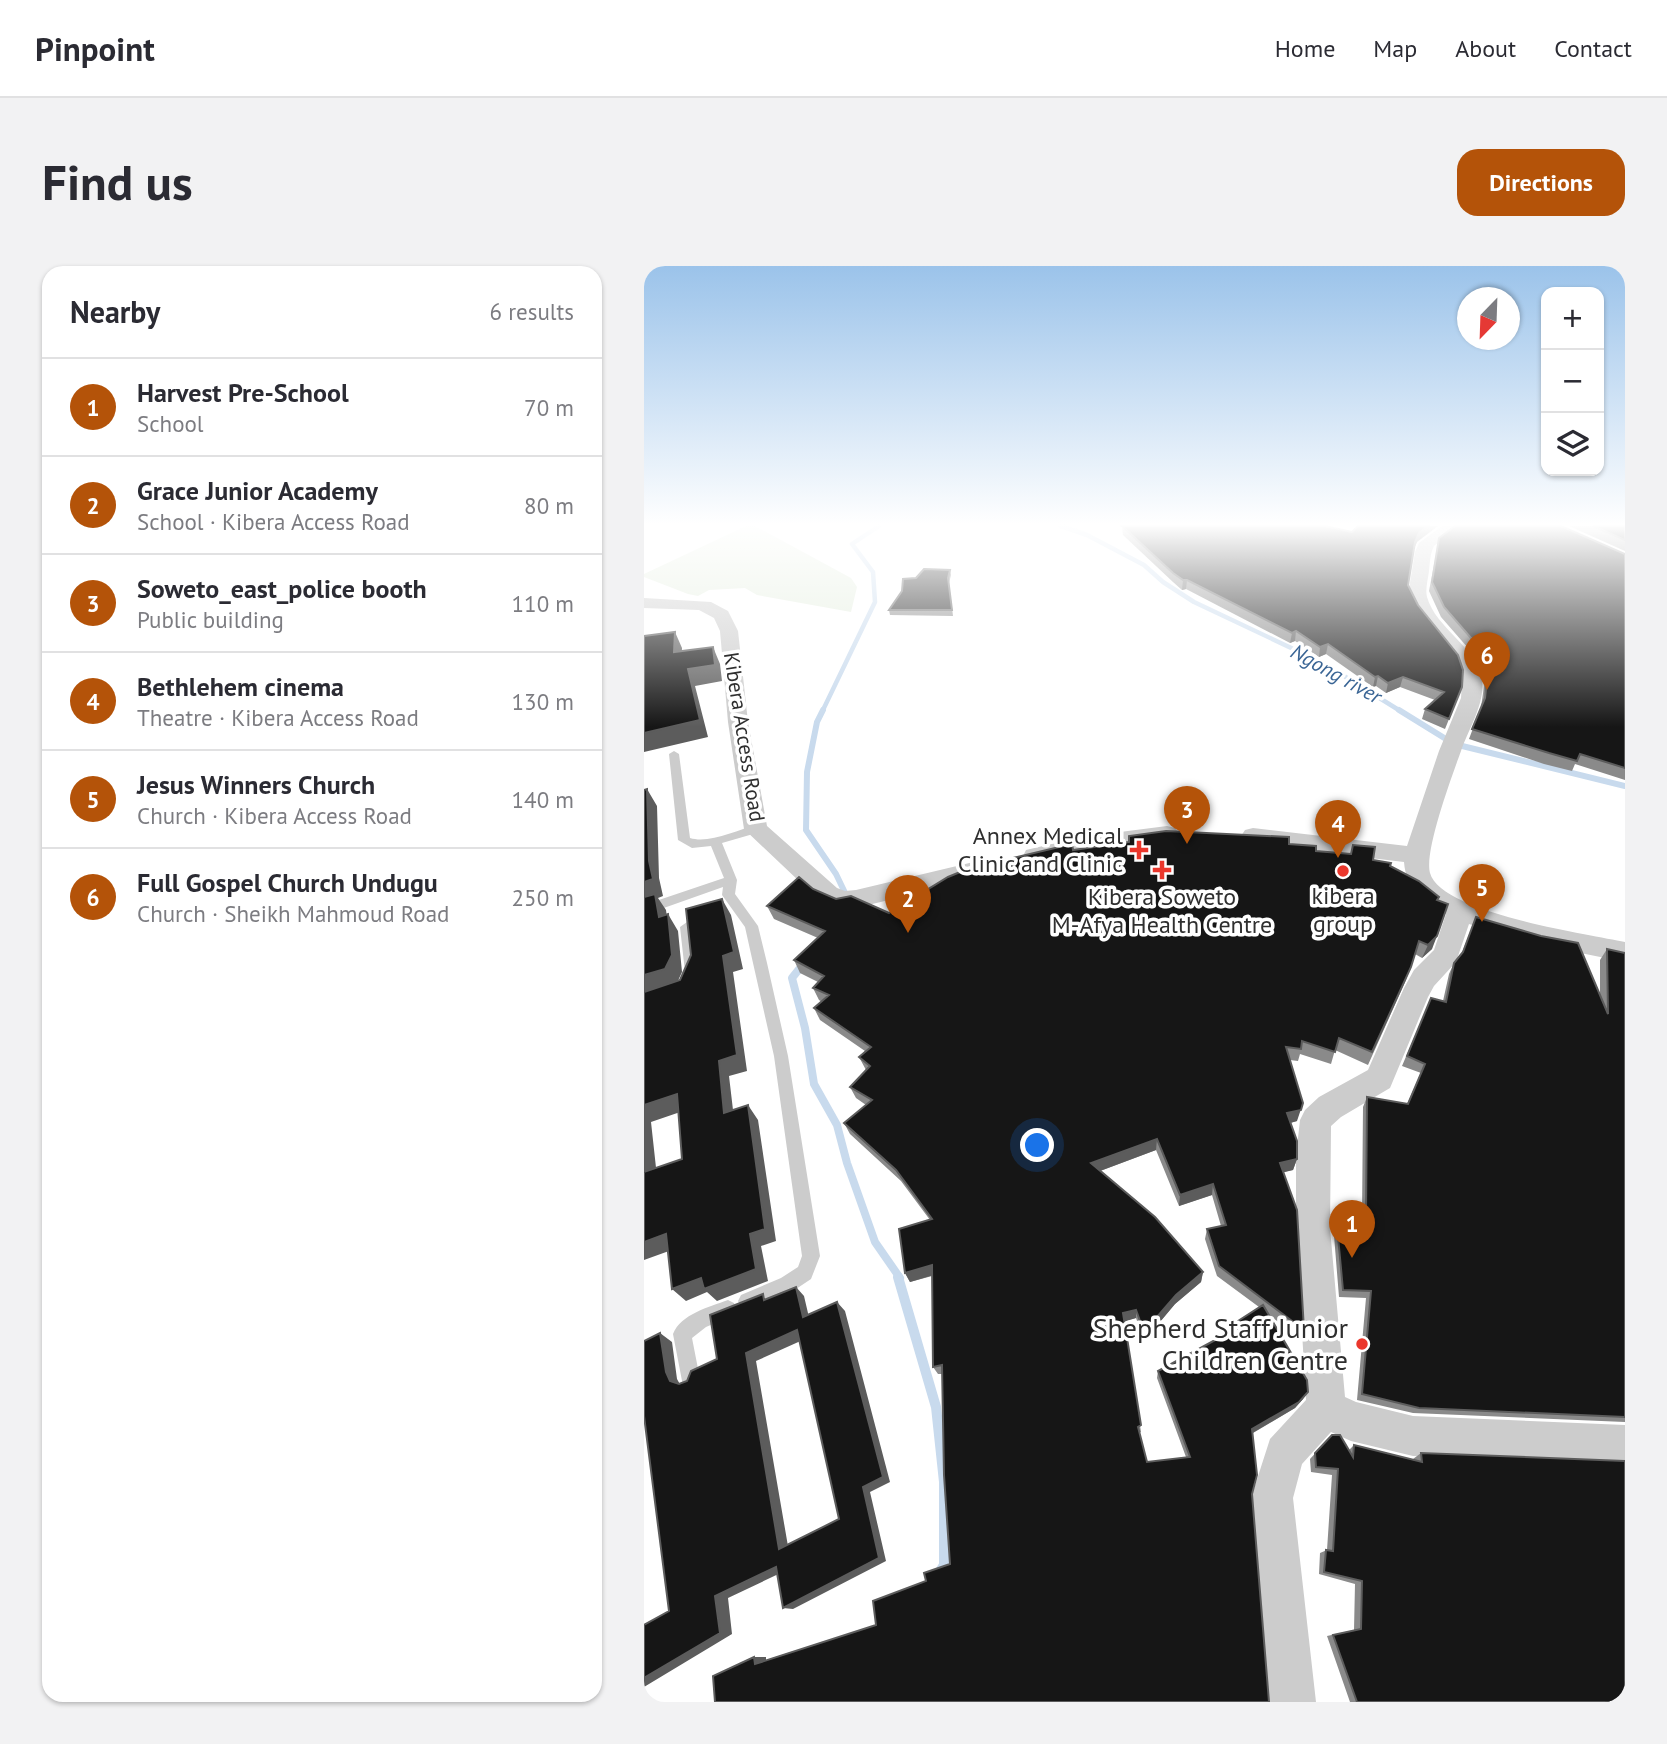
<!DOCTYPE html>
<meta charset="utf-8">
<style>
:root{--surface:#fff;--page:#f2f2f3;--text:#2b2b33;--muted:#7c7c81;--line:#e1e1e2;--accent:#b45309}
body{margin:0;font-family:"PT Sans",sans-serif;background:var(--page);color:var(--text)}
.controls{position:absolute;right:21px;top:21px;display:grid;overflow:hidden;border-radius:14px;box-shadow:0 2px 5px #0004}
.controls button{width:63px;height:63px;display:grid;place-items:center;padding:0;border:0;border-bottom:2px solid var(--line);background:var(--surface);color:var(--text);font:35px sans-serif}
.compass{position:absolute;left:813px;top:21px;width:63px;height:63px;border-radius:50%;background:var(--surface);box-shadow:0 2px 5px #0004;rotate:203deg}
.you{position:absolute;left:394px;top:880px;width:24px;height:24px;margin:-18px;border:5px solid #fff;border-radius:50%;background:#1a73e8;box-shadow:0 0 0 10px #1a73e833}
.badge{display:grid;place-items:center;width:46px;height:46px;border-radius:50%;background:var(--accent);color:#fff;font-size:23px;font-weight:700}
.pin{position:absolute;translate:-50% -58px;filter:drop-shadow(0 2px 4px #0008)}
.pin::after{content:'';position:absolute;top:37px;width:24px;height:21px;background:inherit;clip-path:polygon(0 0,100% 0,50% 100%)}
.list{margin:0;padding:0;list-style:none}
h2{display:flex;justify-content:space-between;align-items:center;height:91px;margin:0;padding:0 28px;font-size:30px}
h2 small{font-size:23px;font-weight:400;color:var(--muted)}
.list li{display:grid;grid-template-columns:46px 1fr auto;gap:21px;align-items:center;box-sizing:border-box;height:98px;padding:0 28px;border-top:2px solid var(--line)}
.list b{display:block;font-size:26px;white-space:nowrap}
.list p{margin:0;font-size:23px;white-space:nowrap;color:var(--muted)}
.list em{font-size:23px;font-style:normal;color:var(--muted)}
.icon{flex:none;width:38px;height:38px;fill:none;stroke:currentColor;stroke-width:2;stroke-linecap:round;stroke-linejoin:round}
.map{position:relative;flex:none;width:981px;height:1436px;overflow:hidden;border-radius:21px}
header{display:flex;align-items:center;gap:42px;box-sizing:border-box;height:98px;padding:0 35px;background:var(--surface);border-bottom:2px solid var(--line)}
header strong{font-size:33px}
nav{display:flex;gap:38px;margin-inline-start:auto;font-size:24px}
.intro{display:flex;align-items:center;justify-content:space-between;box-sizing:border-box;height:168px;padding:0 42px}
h1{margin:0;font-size:49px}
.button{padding:18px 32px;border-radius:21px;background:var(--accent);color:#fff;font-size:24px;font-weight:700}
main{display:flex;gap:42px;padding:0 42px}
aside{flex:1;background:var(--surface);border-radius:21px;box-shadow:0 2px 5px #0004}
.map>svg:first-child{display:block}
.green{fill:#e3eddd}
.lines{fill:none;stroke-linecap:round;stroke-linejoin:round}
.stream-far3{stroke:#c8daed;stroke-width:4.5}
.stream-far2{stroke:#c8daed;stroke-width:6}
.stream-far1{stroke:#c8daed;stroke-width:8}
.stream{stroke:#c8daed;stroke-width:10}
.lane{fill:#ccc;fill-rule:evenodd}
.street{fill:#ccc;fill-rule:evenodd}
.wall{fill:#8a8a8a;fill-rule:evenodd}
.shaded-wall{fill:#5c5c5c}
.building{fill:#161616;stroke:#5c5c5c;stroke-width:2;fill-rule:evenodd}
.poi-dot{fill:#eb372c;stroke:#fff;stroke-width:2.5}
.labels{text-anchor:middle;stroke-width:7;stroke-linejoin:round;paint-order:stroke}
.far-water-label{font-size:21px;font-style:italic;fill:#3a6595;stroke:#fff}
.far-street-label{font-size:21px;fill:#2f2f2f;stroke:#fff}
.poi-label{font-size:24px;fill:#2f2f2f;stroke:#fff}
.near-poi-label{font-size:28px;fill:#2f2f2f;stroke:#fff;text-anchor:end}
</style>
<header>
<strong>Pinpoint</strong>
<nav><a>Home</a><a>Map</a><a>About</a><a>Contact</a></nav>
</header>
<div class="intro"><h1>Find us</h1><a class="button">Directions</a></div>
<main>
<aside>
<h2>Nearby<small>6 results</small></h2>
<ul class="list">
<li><span class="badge">1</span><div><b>Harvest Pre-School</b><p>School</p></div><em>70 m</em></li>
<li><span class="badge">2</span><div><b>Grace Junior Academy</b><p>School · Kibera Access Road</p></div><em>80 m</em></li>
<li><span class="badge">3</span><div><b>Soweto_east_police booth</b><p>Public building</p></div><em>110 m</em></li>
<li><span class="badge">4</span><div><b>Bethlehem cinema</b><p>Theatre · Kibera Access Road</p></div><em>130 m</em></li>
<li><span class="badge">5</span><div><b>Jesus Winners Church</b><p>Church · Kibera Access Road</p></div><em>140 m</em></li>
<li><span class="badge">6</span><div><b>Full Gospel Church Undugu</b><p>Church · Sheikh Mahmoud Road</p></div><em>250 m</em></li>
</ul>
</aside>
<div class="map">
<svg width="981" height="1436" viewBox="0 0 981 1436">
<rect width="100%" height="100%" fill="#fff"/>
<path class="green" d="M 102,260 L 111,260 L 207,312 L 213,321 L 207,346 L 113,329 L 101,322 L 65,324 L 54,330 L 44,328 L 0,311 L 0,308 Z"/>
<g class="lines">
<path class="stream-far3" d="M 417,260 L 443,269 L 500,299 L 519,316 L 550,336 L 679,397 L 758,446
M 178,446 L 231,336 L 229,306 L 208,278 L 235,260"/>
<path class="stream-far2" d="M 179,444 L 173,456 L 163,506 L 162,564 L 192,608 L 204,633
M 755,444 L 810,478 L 981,520"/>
<path class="stream-far1" d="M 160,697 L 148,712 L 161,762 L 170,818 L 193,859 L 203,897 L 231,976 L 256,1012"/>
<path class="stream" d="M 254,1011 L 292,1141 L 300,1216 L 300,1299 L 295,1307"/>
<path class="lane" d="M 30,485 L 35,488 L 46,572 C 65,578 93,564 112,559 L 118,563 L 116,566 L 78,577 L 93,614 L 91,628 L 114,660 L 123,697 L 144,790 L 176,990 L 167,1013 L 149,1025 L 103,1044 L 97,1041 L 94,1035 L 97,1029 L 137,1012 L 154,1001 L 158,990 L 130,790 L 109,697 L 101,661 L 78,629 L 79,621 L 0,649 L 0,639 L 80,612 L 67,580 L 48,582 L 34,574 L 25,488 Z
M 43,656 L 50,661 L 55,706 L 51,714 L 41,714 L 39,710 L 41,706 L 36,661 Z
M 84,1034 L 90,1037 L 93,1043 L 90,1049 L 62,1061 L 48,1072 L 56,1113 L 53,1120 L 46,1123 L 39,1120 L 29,1068 C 37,1048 65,1041 84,1034 Z"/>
<path class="street" d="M 798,260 L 816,260 L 790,280 C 786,288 786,296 785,305 C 784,313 781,324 783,331 C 792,363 833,380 838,415 C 841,438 824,464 817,485 C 808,510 780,585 786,607 C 797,647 943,668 981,676 L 981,696 L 892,678 L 825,658 L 812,696 L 790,720 L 784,731 L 746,822 L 697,851 L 687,860 L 686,962 L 701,1131 L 712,1136 L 769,1150 L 981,1159 L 981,1199 L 769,1190 L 707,1175 L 687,1166 L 658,1198 L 649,1232 L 672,1436 L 624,1436 L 607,1232 L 626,1173 L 662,1134 L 652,962 L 652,890 L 656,854 L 661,844 L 675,831 L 724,804 L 760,722 L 770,704 L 790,684 L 802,648 C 779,636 762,623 760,596 L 609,578 L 601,576 L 597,570 L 601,564 L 609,562 L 763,580 L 795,485 L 817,432 L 818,414 L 813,398 L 773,347 L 764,329 L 771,286 L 775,277 Z
M 0,332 L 67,336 L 84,345 L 94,365 L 104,456 L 123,560 L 193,622 L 201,625 L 212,624 L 338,594 L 347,597 L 350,603 L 347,609 L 212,642 L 198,644 L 175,634 L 100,563 L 84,456 L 76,365 L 70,352 L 55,344 L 0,342 Z
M 523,560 L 531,562 L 535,568 L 531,574 L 437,587 L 391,598 L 382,596 L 379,590 L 382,584 L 437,571 Z"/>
</g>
<path class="wall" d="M 478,260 L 708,266 L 773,276 L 770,283 L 764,319 L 818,421 L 801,463 L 778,453 L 781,443 L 791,434 L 756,421 L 742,427 L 732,420 L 729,421 L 682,388 L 675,391 L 651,375 L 646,377 L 542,323 L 538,324 L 529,316 L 479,269 Z
M 925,260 L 981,260 L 981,285 Z
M 795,272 L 981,288 L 981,514 L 931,498 L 928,505 L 900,498 L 825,473 L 837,441 L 841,414 L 831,390 L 797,351 L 785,325 Z
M 306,304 L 307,309 L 305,317 L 309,350 L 246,349 L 245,344 L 272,312 Z
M 645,578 L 672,585 L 729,594 L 746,600 L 793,634 L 788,683 L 778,692 L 771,688 L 762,714 L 724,799 L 691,784 L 687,798 L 656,788 L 654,795 L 646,794 L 653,855 L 646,857 L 653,893 L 649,904 L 639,906 L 660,1064 L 656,1072 L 625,1049 L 659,1133 L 651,1142 L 609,1167 L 608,1228 L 71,1436 L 122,1391 L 122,1394 L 232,1359 L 282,1315 L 306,1298 L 298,1108 L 294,1108 L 289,1101 L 288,1010 L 266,1016 L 261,1007 L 286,954 L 257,915 L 206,868 L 200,857 L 222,839 L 212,832 L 206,821 L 222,804 L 215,791 L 221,785 L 176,754 L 170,742 L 178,736 L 175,734 L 169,722 L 174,716 L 156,707 L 150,694 L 174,672 L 130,653 L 123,640 L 169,623 L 192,633 L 245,647 L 429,584 ZM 512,884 L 535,940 L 568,929 L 577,960 L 563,963 L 561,973 L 573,1010 L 615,1041 L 594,1055 L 591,1063 L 514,1105 L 513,1112 L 542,1191 L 503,1196 L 495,1167 L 497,1166 L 480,1055 L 492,1052 L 500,1075 L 531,1038 L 557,1016 L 559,1006 L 456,905 Z
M 832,651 L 956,730 L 956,694 L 963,683 L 981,687 L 981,1156 L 769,1147 L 713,1134 L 722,1032 L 695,1031 L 689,957 L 692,949 L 718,950 L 719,841 L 723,831 L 763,838 L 777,807 L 758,800 L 787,732 L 799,735 L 805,708 L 810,697 L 817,689 Z
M 688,1169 L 705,1184 L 710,1179 L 769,1194 L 769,1193 L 777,1187 L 981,1436 L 706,1436 L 683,1370 L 710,1364 L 711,1318 L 675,1308 L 676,1287 L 683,1284 L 688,1209 L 667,1206 L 666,1193 Z"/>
<path class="shaded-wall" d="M 784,260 L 794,260 L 773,276 L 768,286 L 775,267 Z
M 539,314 L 543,314 L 542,323 L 538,324 Z
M 652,365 L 651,375 L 646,377 L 648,367 Z
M 31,366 L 38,382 L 37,402 L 30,386 Z
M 684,378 L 682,388 L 675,391 L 676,381 Z
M 69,381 L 76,398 L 78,415 L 51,420 L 64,471 L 0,486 L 0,467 L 44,403 Z
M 734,410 L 732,420 L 729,421 L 731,411 Z
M 759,411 L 756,421 L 742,427 L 744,417 Z
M 3,523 L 13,540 L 15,612 L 19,630 L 14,632 L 22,644 L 25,667 L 0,637 L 0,616 L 5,595 Z
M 78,633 L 87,649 L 99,703 L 89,706 L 103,805 L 85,810 L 91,861 L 80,847 L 75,795 L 79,690 Z
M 24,648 L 34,665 L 38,706 L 32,719 L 0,729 L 0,709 Z
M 793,670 L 788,683 L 778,692 L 784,679 Z
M 33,828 L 45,843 L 7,856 L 14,920 L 0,906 L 0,839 Z
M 659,837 L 653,855 L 639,859 L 643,847 Z
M 104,839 L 114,854 L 132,975 L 117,980 L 124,1015 L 73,1035 L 63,1026 L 42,1035 L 28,1023 L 106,968 Z
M 513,873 L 512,884 L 448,908 L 447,897 Z
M 653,893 L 649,904 L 633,908 L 636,897 Z
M 569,918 L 568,929 L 535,940 L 536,929 Z
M 22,968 L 36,981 L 0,994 L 0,976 Z
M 288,999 L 293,1008 L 266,1016 L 261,1007 Z
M 559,1006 L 557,1016 L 531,1038 L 500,1075 L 500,1066 L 532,1029 Z
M 152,1021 L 160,1030 L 167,1060 L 159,1051 Z
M 193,1036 L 201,1045 L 246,1216 L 226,1226 L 242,1295 L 149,1343 L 139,1342 L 219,1221 Z
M 492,1044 L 492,1052 L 479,1056 L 479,1047 Z
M 153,1064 L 161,1073 L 112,1095 L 145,1286 L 135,1283 L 102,1087 Z
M 16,1067 L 28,1076 L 33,1113 L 38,1122 L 26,1115 L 22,1106 Z
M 664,1126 L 659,1133 L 651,1142 L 605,1169 L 608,1163 Z
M 132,1301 L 143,1304 L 84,1332 L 88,1368 L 0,1421 L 0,1412 L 71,1330 Z
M 110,1391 L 122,1391 L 122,1398 L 111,1398 Z"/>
<path class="building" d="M 478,260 L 681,260 L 708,266 L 714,260 L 784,260 L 775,267 L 771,276 L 764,319 L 774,339 L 814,389 L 819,404 L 818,421 L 805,453 L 781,443 L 800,426 L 759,411 L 744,417 L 734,410 L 731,411 L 684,378 L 676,381 L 652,365 L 648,367 L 543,314 L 539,314 L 529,307 Z
M 811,260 L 917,260 L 981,288 L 981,502 L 936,488 L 933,495 L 905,487 L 828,463 L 841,432 L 844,404 L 834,380 L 800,341 L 788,316 L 795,272 Z
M 949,260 L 981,260 L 981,274 Z
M 280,303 L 306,304 L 304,312 L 308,344 L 245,344 L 258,325 L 259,313 L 272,312 Z
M 31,366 L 30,386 L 69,381 L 71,399 L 44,403 L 56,454 L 0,467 L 0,370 Z
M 3,523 L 5,595 L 9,613 L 0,616 L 0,524 Z
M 522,565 L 645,571 L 645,578 L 672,580 L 672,585 L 707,588 L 709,579 L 731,581 L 729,594 L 747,597 L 746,600 L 775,615 L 795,631 L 793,634 L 804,638 L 793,670 L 784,679 L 775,675 L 767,701 L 728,786 L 695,772 L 691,786 L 658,775 L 657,783 L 642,781 L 659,837 L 657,844 L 643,847 L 653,875 L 653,893 L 636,897 L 653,944 L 660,1064 L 575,1000 L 563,963 L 582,959 L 569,918 L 536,929 L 513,873 L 447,897 L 511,951 L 559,1006 L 532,1029 L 500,1066 L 492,1044 L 479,1047 L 497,1159 L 494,1161 L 503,1196 L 546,1191 L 514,1105 L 597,1060 L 594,1055 L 619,1039 L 663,1114 L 664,1126 L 655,1136 L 608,1163 L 613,1209 L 608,1228 L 625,1436 L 71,1436 L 69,1410 L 110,1391 L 111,1398 L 232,1359 L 229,1335 L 282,1315 L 280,1307 L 306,1298 L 300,1209 L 298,1099 L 289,1101 L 288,999 L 261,1007 L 255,963 L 288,953 L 252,904 L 200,857 L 228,834 L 206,821 L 226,800 L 215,791 L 227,781 L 170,742 L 185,729 L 169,722 L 180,710 L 150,694 L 181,665 L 123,640 L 155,611 L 169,623 L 192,633 L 207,630 L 245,647 L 304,611 L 326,602 L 428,578 L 429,584 L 485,576 L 485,570 Z
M 11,628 L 15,651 L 24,648 L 28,689 L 21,703 L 0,709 L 0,631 Z
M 78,633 L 90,686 L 79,690 L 93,789 L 75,795 L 80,847 L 104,839 L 121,963 L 106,968 L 112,1003 L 60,1023 L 57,1012 L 28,1023 L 22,968 L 0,976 L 0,903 L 0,906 L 38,893 L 33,828 L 0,839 L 0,726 L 36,714 L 47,689 L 42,643 Z
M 832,651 L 897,670 L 934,677 L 964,748 L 963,683 L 981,687 L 981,1151 L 775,1142 L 718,1128 L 727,1025 L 699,1024 L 692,949 L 722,950 L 723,831 L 764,838 L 781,798 L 763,790 L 787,732 L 802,736 L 810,697 L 819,686 Z
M 152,1021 L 159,1051 L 193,1036 L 239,1211 L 219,1221 L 235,1292 L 139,1342 L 132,1301 L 71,1330 L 76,1367 L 0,1412 L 0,1359 L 25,1345 L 0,1150 L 0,1075 L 16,1067 L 22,1106 L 26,1115 L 35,1118 L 43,1115 L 47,1105 L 73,1093 L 66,1049 L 119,1028 L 120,1034 ZM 153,1064 L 195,1253 L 135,1283 L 102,1087 Z
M 688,1169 L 696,1169 L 709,1191 L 710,1179 L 778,1196 L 777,1187 L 981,1195 L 981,1436 L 713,1436 L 689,1369 L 717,1363 L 718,1315 L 680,1306 L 682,1284 L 689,1285 L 694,1203 L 672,1201 L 671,1187 Z"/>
<linearGradient id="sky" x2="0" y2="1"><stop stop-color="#9bc3ea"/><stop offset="0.56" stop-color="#fff"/><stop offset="1" stop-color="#fff" stop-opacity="0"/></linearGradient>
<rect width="981" height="461" fill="url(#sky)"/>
<g class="poi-dot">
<path d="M491.5 573.5h7v7h7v7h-7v7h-7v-7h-7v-7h7z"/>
<path d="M514.5 593.5h7v7h7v7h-7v7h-7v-7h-7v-7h7z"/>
<circle cx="699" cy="605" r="7"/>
<circle cx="718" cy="1078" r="7"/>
</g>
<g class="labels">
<g class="far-water-label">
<text transform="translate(692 408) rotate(29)" y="7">Ngong river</text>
</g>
<g class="far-street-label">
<text transform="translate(100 471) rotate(81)" y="7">Kibera Access Road</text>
</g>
<g class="poi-label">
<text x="479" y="578" text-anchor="end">Annex Medical<tspan x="479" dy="28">Clinic and Clinic</tspan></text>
<text x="699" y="638">kibera<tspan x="699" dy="28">group</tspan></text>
<text x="518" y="639">Kibera Soweto<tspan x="518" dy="28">M-Afya Health Centre</tspan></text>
</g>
<g class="near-poi-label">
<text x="704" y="1072">Shepherd Staff Junior<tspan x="704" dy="32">Children Centre</tspan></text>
</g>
</g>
</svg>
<div class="controls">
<button>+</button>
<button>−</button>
<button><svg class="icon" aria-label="layers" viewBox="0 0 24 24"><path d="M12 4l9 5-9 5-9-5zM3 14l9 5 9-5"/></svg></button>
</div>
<svg class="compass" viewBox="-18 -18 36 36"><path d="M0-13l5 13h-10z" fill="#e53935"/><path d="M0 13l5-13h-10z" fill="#7c7c81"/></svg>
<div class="you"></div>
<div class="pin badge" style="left:708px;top:992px">1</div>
<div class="pin badge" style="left:264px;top:667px">2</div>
<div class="pin badge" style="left:543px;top:578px">3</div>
<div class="pin badge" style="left:694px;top:592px">4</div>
<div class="pin badge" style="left:838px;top:656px">5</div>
<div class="pin badge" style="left:843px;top:424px">6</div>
</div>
</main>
